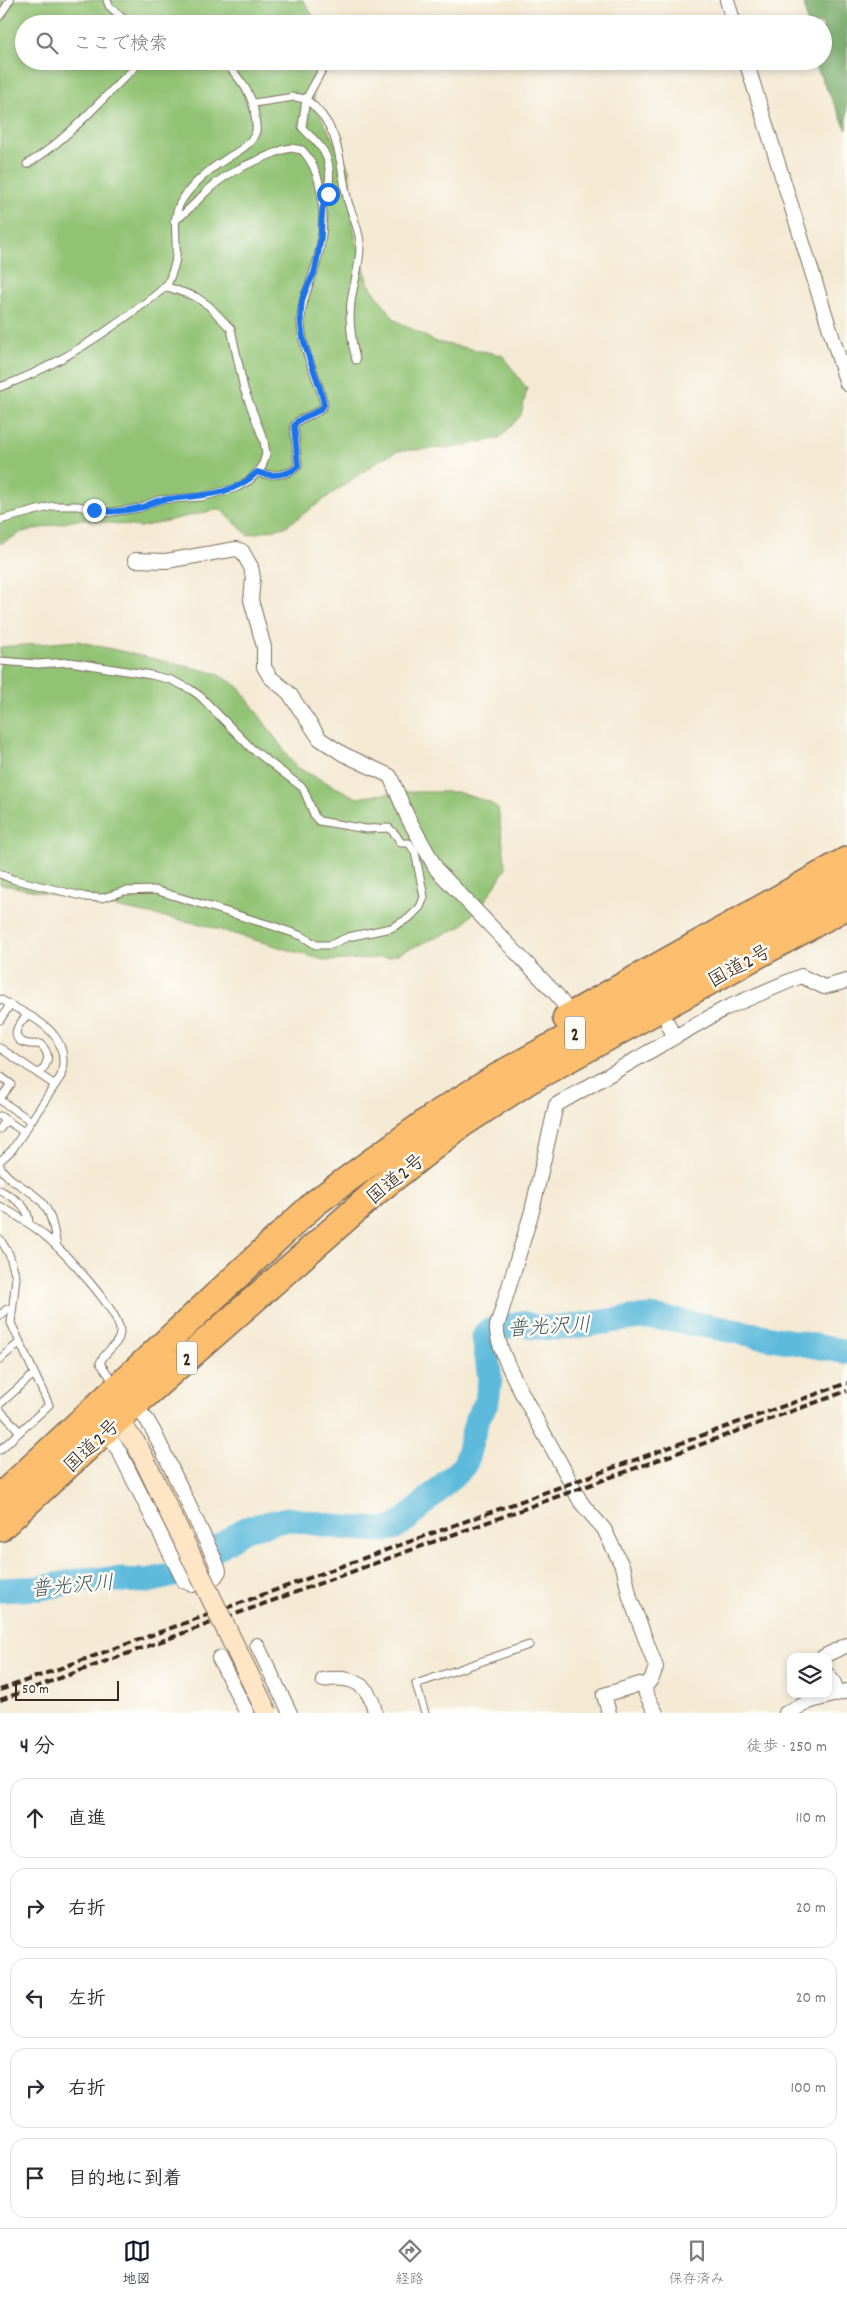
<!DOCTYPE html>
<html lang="ja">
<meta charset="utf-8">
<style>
:root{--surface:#fff;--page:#f2f2f3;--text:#2b2b33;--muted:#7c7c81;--line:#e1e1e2;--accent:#111827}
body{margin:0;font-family:Dekko,"Klee One",sans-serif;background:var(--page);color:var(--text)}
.controls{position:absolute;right:15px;bottom:15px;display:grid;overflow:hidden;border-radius:10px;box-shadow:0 2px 8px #0003}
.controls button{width:45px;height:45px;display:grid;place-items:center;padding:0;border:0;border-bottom:1px solid var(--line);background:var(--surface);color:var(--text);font:25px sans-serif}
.scale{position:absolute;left:15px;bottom:12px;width:104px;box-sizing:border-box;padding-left:5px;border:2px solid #3b2a1e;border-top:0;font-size:14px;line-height:18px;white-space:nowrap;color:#3b2a1e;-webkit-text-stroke:4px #fdfcf7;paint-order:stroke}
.stop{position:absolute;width:15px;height:15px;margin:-11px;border:4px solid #1a73e8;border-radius:50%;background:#fff}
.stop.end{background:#1a73e8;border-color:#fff;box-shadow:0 1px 5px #0008}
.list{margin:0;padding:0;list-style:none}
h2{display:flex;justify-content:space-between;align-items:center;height:65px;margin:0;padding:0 20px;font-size:21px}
h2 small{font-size:16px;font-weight:400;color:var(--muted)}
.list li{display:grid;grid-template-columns:32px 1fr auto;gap:15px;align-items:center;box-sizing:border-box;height:80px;margin:0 10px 10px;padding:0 10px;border:1px solid var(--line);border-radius:15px}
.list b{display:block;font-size:19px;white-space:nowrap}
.list em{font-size:16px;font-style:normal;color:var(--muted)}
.icon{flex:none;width:28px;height:28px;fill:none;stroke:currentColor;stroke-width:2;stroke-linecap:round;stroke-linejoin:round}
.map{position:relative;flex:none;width:847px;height:1713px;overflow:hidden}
.search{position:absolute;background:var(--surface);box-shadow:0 2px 8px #0003;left:15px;right:15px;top:15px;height:55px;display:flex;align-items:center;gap:12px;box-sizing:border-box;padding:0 18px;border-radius:28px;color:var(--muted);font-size:19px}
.sheet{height:515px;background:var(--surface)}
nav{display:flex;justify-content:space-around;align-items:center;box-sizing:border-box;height:70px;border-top:1px solid var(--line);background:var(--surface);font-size:14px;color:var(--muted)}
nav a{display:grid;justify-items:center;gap:2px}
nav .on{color:var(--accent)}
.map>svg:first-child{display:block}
.green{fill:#92c374;stroke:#667649}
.forest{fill:#75a966;stroke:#586a42}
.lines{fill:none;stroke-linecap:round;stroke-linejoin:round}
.river{stroke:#5dbadb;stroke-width:25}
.lane-casing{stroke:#7c6d5d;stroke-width:9}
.street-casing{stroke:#7c6d5d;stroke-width:16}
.secondary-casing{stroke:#7c6d5d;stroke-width:22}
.highway-casing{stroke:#7c6d5d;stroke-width:29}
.lane{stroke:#fff;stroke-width:7}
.street{stroke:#fff;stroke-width:14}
.secondary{stroke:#fde5c5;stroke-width:20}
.highway{stroke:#fbbd6e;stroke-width:26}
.rail{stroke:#3b2a1e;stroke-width:4;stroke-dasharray:8 4;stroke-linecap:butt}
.secondary-bridge-casing{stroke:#7c6d5d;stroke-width:22;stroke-linecap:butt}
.secondary-bridge{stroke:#fde5c5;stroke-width:20}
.route{stroke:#1a73e8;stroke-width:6}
.labels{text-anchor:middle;stroke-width:5;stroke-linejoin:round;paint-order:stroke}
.shield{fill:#fdfcf7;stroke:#75695f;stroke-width:1}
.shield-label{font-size:19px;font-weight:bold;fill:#3b2a1e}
.street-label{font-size:20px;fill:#3b2a1e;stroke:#fdfcf7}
.water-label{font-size:21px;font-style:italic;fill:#475c60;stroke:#fdfcf7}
</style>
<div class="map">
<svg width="847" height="1713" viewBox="0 0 847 1713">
<rect width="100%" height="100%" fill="#fdfcf7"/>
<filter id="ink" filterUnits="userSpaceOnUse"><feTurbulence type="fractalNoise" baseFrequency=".02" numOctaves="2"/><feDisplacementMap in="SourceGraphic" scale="10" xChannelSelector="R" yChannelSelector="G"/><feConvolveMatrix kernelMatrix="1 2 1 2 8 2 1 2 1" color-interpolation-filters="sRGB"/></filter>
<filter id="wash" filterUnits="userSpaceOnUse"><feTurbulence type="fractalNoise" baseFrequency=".0096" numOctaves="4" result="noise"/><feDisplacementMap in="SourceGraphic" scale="20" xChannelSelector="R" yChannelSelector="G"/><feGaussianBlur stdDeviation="1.12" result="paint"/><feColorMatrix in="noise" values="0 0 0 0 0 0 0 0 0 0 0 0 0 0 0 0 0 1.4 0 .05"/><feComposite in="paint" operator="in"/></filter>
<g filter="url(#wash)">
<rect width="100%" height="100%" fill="#f4e9d3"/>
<path class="green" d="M 0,0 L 303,0 L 318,24 L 24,24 L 24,61 L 324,61 L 313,92 L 316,108 L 349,169 L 354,231 L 368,283 L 395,320 L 436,342 L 502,355 L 527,389 L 521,415 L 500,438 L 458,447 L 398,451 L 381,459 L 285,527 L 248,535 L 220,509 L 140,527 L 82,519 L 22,532 L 0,544 Z
M 77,641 L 215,673 L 238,686 L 296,767 L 357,798 L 397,792 L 457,792 L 489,802 L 498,808 L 506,868 L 487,898 L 461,927 L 390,957 L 327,961 L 200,924 L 0,884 L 0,647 Z"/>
<path class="forest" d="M 804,0 L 847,0 L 847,130 L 813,61 L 823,61 L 823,24 L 807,24 Z"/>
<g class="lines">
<path class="river" d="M 216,1549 L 245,1529 L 288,1519 L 347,1528 L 387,1530 L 396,1527 L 407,1519 L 465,1465 L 477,1419 L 487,1402 L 490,1379 L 484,1337 L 488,1331 L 521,1323 L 535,1327 L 560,1328 L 632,1318 L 649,1317 L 680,1321 L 847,1352
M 0,1590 L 41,1588 L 87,1579 L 148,1581 L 173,1575"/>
</g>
</g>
<g filter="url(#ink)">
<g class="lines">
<defs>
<path id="lane" d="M 107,0 L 109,6 L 129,24
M 0,16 L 10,0
M 254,103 L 294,97 L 306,99 L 327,61
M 27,164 C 69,140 106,93 142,61
M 322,202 C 333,186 332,159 319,145 C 314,138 307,134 302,127 L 306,99 C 343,129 338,160 348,202 C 352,214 361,234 360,246 C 360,263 355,279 352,295 C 348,315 351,341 356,360
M 174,221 C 188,213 201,195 215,184 C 233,169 260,159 282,150 L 291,148 L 302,150 C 329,178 326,237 314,271 C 308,289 301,302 301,321 C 301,352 319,377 324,405 C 318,417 300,414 294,426 L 298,466 C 289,476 269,477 257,472
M 0,387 C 49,370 100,337 141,306 C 150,299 160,293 167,284 C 170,280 171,274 173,270 C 182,247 168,221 182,200 C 191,186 208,170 223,161 C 234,153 252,146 256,131 C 257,127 255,120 255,116 C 253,93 239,78 224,61
M 0,520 L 53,506 L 78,506 L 105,513 L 140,508 L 158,500 L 201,497 L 236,488 L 250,480 L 262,467 L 266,454 L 264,441 L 244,389 L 231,329 L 209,306 L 196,297 L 165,286
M 0,661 L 38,664 L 70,662 L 151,675 L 171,680 L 190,689 L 200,696 L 251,748 L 303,788 L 315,817 L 319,821 L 366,829 L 389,828 L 396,835 L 401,843 L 409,843 L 415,852 L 424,897 L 420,907 L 409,918 L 391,928 L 348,937 L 330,945 L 316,945 L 302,936 L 270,925 L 155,890 L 125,891 L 102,898 L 86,897 L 12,879 L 0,874
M 0,999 C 32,1018 73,1031 61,1076 L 12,1150 L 0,1161
M 27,1015 C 24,1019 18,1025 17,1029 C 12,1044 31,1045 40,1044 C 52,1054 48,1064 39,1074
M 0,1020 L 10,1005
M 0,1048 L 55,1085
M 0,1076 L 11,1084 L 0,1099
M 0,1100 L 31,1121
M 0,1116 L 24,1132
M 0,1129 L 6,1120
M 0,1166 C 7,1181 28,1188 39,1199 C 52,1211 54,1231 57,1247
M 0,1190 C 15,1199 29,1205 29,1224
M 0,1206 C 15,1215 32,1224 45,1236 C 62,1250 121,1312 120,1332 C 120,1345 104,1351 100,1363 L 115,1384
M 0,1239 L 9,1254 L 16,1277 L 11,1323 L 49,1405 L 0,1450
M 0,1315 L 7,1309 L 11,1309
M 0,1359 L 19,1343
M 0,1404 L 34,1374
M 0,1410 L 20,1432
M 425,1713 L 416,1684 L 529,1645"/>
<path id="street" d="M 727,0 L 734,24
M 746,61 L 847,384
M 135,560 L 166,561 L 236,549 L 242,551 L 251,567 L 253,578 L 251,600 L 264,647 L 264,667 L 270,677 L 289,693 L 320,739 L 343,754 L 390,776 L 408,818 L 437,870 L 557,995 L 571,1015
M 668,1024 L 675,1037
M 105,1432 L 119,1451 L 184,1581 L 193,1585 L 215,1577 L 219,1571 L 215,1560 L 154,1432 L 147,1420 L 134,1405
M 257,1645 L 290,1713
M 823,1657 L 847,1645
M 219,1658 L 247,1713
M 828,1675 L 834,1683 L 837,1693
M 323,1680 C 351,1675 370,1683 375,1713
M 609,1713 L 604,1695 L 640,1684 L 645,1687
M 656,1713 L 646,1694 L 645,1687 L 652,1678 L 656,1667 L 630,1598 L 624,1570 L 604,1529 L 582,1504 L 574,1490 C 560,1456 493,1355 497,1326 L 532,1211 L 556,1105 L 724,1009 L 801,976 L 824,987 L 847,981
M 786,1713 L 811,1701 L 847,1691"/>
<path id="secondary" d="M 109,1410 L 137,1445 L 143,1457"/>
<path id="highway" d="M 566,1018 L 847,860
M 0,1497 L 315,1203 L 437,1114 L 505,1072 L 847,883
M 0,1528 L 117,1420 L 377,1191 L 462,1124 L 528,1081 L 847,906"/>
</defs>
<use href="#lane" class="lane-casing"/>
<use href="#street" class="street-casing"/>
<use href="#secondary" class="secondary-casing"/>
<use href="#highway" class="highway-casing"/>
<use href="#lane" class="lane"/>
<use href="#street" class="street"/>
<use href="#secondary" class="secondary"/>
<use href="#highway" class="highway"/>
<path class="rail" d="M 0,1690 L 847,1383
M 0,1700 L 847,1391"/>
<defs>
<path id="secondary-bridge" d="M 143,1457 L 267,1713"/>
</defs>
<use href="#secondary-bridge" class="secondary-bridge-casing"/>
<use href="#secondary-bridge" class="secondary-bridge"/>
</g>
</g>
<g class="lines" filter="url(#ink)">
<path class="route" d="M 94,510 C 106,513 126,511 139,508 C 147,507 153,501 161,500 C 194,495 232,498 257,472 C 269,477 289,476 298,466 L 294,426 C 300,414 318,416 324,405 C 318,368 295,344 302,301 C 304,291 310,282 314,273 C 317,263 318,253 320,243 C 323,227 319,207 328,194"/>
</g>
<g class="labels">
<g class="shield">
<rect x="565" y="1016.5" width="20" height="33" rx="4"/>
<rect x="177" y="1341.5" width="20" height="33" rx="4"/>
</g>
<g class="shield-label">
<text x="575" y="1040">2</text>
<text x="187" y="1365">2</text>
</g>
<g class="street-label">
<text transform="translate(739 965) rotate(-29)" y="7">国道2号</text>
<text transform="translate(395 1178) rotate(-39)" y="7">国道2号</text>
<text transform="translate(91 1445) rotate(-43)" y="7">国道2号</text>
</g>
<g class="water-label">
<text transform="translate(549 1326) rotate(-3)" y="7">普光沢川</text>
<text transform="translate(72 1585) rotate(-5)" y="7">普光沢川</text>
</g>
</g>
</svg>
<div class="controls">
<button><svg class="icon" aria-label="layers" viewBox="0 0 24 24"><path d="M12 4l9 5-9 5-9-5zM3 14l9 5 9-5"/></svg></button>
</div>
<div class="scale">50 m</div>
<div class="stop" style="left:328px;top:194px"></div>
<div class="stop end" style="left:94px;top:510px"></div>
<div class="search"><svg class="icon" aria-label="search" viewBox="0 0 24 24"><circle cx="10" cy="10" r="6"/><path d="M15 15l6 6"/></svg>ここで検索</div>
</div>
<section class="sheet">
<h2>4 分<small>徒歩 · 250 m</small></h2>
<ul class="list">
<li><svg class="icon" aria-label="ahead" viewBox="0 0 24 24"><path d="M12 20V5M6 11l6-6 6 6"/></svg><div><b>直進</b></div><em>110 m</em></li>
<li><svg class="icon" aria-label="right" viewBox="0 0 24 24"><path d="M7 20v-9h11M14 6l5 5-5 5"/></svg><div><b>右折</b></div><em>20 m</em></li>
<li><svg class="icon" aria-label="left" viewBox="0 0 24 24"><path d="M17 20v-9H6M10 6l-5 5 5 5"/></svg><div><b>左折</b></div><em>20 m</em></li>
<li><svg class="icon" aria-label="right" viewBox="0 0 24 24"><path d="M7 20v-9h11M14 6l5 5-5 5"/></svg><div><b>右折</b></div><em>100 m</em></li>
<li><svg class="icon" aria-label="arrive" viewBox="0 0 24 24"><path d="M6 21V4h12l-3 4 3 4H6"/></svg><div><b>目的地に到着</b></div></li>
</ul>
</section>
<nav>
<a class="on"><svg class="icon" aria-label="map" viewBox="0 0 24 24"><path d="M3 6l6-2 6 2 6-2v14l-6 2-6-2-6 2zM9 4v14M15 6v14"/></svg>地図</a>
<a><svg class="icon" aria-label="directions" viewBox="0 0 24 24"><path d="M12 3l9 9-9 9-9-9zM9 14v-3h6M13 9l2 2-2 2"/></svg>経路</a>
<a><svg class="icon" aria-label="saved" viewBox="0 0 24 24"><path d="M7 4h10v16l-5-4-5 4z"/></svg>保存済み</a>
</nav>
